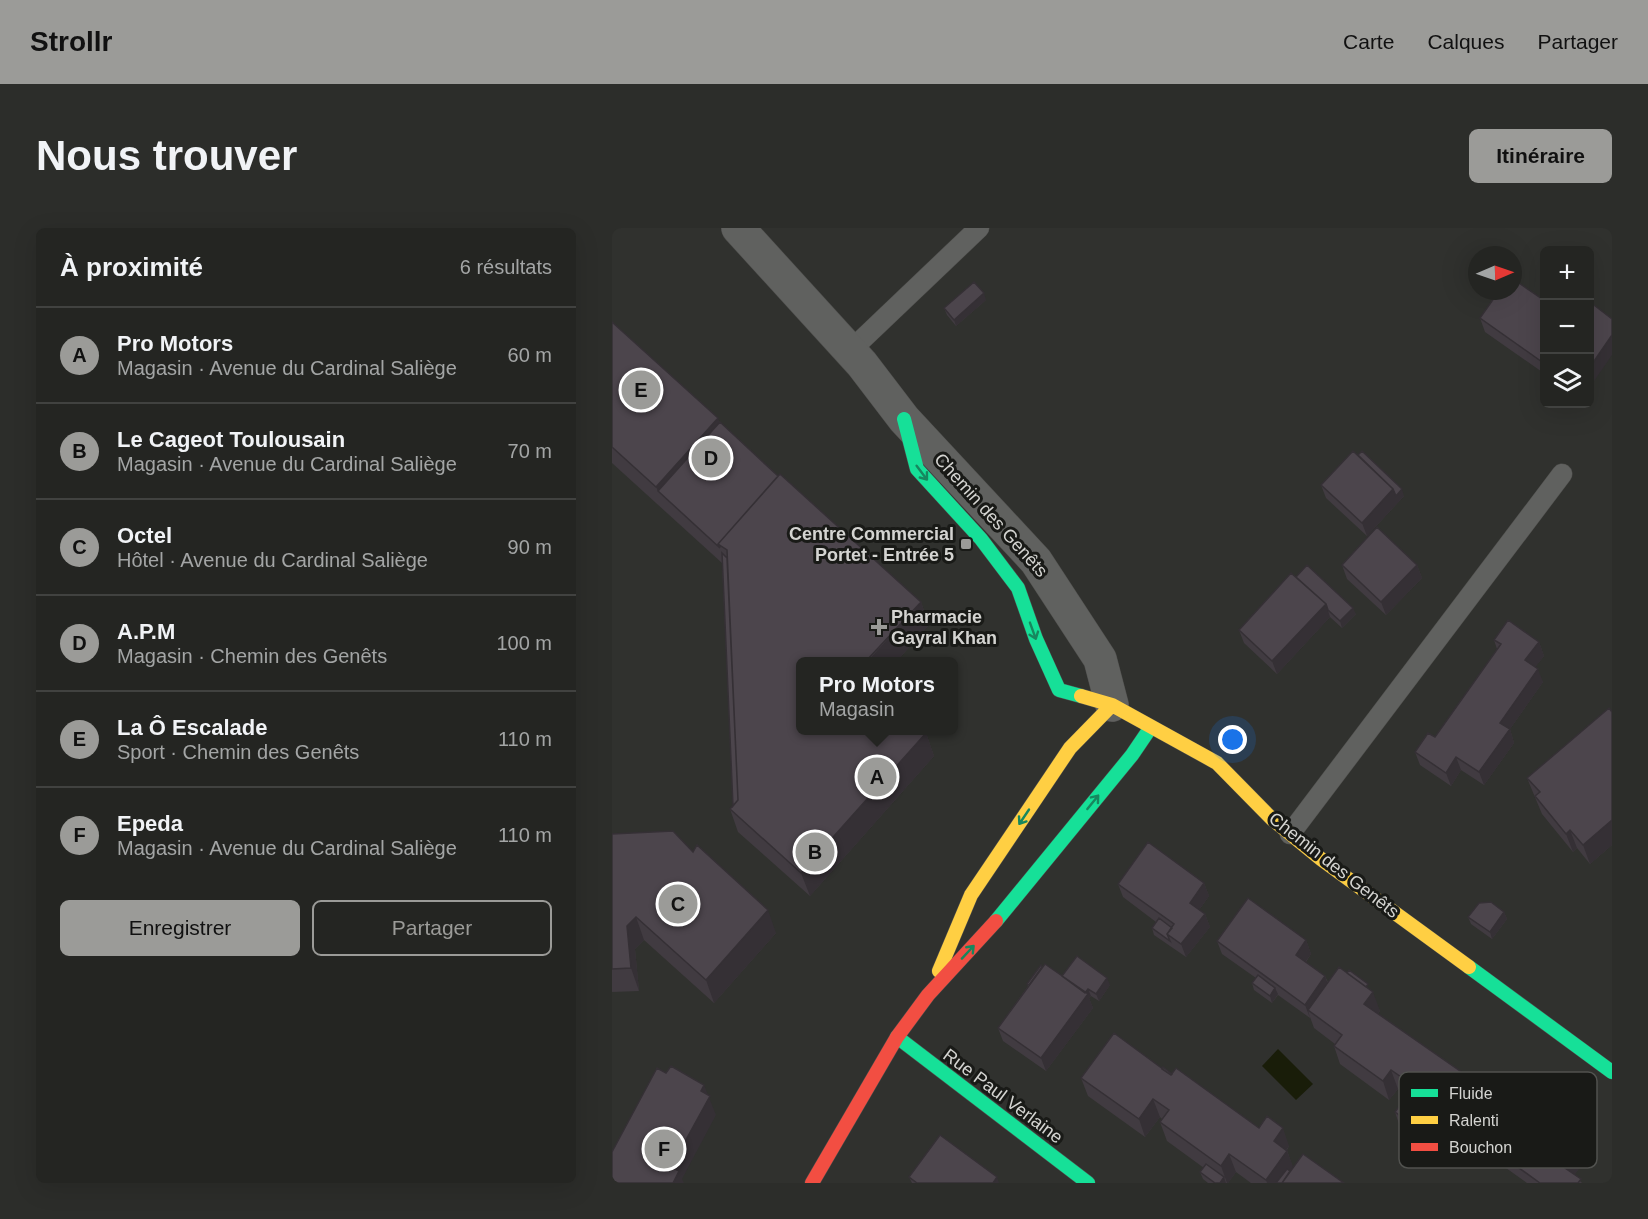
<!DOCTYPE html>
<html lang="fr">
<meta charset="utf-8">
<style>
:root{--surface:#242522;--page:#2c2d2a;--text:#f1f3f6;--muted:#a3a5a5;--line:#414240;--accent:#9b9b98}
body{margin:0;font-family:Helvetica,sans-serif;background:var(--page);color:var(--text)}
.controls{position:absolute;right:18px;top:18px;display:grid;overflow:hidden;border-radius:9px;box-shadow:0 6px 24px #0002}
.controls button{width:54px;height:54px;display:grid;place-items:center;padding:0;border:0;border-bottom:2px solid var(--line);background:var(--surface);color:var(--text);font:30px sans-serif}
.compass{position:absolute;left:856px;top:18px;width:54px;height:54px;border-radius:50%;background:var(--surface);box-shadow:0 6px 24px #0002;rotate:88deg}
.you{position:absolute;left:621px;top:512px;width:21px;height:21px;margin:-15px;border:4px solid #fff;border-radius:50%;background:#1a73e8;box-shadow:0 0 0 9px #1a73e833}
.badge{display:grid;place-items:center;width:39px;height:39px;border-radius:50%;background:var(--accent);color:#111;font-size:20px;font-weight:700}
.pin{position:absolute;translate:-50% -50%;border:3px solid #fff;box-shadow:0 2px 6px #0006}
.popup{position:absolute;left:184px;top:429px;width:162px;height:78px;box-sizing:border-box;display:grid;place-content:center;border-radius:9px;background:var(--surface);filter:drop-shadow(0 2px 4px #0005);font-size:20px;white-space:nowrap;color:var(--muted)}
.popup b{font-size:22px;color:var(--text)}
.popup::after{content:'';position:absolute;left:50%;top:100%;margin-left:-12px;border:12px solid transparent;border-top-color:var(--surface)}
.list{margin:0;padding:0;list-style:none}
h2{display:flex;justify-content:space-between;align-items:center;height:78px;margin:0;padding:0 24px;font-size:26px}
h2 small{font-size:20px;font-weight:400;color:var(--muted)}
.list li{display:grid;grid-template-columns:39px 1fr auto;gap:18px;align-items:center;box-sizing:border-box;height:96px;padding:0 24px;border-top:2px solid var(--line)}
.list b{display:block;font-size:22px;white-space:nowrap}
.list p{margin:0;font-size:20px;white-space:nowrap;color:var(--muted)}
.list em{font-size:20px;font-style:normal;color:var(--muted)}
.actions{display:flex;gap:12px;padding:18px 24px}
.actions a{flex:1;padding:14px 0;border:2px solid var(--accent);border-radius:9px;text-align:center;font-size:21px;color:var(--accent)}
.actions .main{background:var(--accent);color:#111}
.icon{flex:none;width:33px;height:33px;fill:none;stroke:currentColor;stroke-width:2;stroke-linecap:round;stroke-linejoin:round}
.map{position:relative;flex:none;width:1000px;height:955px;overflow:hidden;border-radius:9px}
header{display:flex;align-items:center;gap:36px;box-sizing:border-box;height:84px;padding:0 30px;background:var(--accent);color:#111}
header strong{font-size:28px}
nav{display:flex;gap:33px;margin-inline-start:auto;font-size:21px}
.intro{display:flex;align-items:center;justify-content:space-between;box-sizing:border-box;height:144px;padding:0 36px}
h1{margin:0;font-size:42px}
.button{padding:15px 27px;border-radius:9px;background:var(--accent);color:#111;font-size:21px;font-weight:700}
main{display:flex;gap:36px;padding:0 36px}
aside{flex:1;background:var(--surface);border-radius:9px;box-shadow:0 6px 24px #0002}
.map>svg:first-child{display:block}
.water{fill:#191d09}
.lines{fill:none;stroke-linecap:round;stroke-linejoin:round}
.lane-casing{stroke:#4e4e4c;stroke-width:21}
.street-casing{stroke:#4e4e4c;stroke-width:34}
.fast-casing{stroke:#4e4e4c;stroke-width:15}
.slow-casing{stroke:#4e4e4c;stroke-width:15}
.jam-casing{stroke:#4e4e4c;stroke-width:15}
.lane{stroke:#60615f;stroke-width:20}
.street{stroke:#60615f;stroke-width:33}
.fast{stroke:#16e098;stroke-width:14}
.slow{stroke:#ffcf43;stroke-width:14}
.jam{stroke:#f24e42;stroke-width:14}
.wall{fill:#413b41}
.shaded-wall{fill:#353035}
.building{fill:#4c454c;stroke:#353035;stroke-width:1.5}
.oneway{stroke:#17875e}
.poi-dot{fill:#9b9b98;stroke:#191a17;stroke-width:2}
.labels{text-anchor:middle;stroke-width:6;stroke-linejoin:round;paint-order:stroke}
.street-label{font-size:18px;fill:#d4d4d1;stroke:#191a17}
.poi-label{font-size:18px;font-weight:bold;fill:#d4d4d1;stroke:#191a17;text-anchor:end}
.key{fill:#191a17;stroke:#51524f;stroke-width:1.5}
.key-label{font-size:16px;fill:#d4d4d1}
</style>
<header>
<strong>Strollr</strong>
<nav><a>Carte</a><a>Calques</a><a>Partager</a></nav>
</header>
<div class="intro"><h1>Nous trouver</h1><a class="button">Itinéraire</a></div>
<main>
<aside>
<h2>À proximité<small>6 résultats</small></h2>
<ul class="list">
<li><span class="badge">A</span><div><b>Pro Motors</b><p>Magasin · Avenue du Cardinal Saliège</p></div><em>60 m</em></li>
<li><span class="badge">B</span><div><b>Le Cageot Toulousain</b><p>Magasin · Avenue du Cardinal Saliège</p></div><em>70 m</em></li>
<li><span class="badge">C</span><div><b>Octel</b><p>Hôtel · Avenue du Cardinal Saliège</p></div><em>90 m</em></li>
<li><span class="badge">D</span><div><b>A.P.M</b><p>Magasin · Chemin des Genêts</p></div><em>100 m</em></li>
<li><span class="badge">E</span><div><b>La Ô Escalade</b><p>Sport · Chemin des Genêts</p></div><em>110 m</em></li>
<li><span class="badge">F</span><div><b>Epeda</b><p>Magasin · Avenue du Cardinal Saliège</p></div><em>110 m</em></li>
</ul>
<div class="actions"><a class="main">Enregistrer</a><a>Partager</a></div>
</aside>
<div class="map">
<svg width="1000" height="955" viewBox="0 0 1000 955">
<rect width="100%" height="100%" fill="#30312e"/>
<path class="water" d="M 666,821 L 701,856 L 684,872 L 650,838 Z"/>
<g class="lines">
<defs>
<path id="lane" d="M 238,123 L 367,0
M 678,606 L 950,246"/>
<path id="street" d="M 126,0 L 250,136 L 292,191 L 424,333 L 488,431 L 500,477"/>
<path id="fast" d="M 292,191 L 305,241 L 369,311 L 406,360 L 424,411 L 447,462 L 469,468
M 384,693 L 520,527 L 539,499
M 857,739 L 1000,844
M 285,809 L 476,955"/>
<path id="slow" d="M 469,468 L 500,477 L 605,535 L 660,591 L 709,631 L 857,739
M 327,743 L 359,667 L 458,520 L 500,477"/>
<path id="jam" d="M 200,955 L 285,809 L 316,767 L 384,693"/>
</defs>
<use href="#lane" class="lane-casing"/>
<use href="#street" class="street-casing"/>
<use href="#fast" class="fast-casing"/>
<use href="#slow" class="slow-casing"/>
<use href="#jam" class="jam-casing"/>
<use href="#lane" class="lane"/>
<use href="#street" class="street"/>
<use href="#fast" class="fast"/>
<use href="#slow" class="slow"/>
<use href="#jam" class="jam"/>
</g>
<path class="wall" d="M 374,72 L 344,98 L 335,87 L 332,80 Z
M 933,73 L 933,146 L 873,104 L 868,90 Z
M 0,94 L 166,248 L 309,374 L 317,397 L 284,434 L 189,434 L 314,505 L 322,528 L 198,668 L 126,604 L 118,581 L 121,578 L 110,335 L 0,235 Z
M 709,257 L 792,268 L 755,308 L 714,270 Z
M 730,337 L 805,337 L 810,350 L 774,387 L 735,351 Z
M 684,349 L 744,386 L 730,400 L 718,389 L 665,446 L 632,415 L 627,402 Z
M 882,412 L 927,414 L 932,428 L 923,439 L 931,454 L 898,501 L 902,515 L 872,557 L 849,542 L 839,558 L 808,537 L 803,524 L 823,509 L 885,421 Z
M 1000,484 L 1000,617 L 978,636 L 965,620 L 961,624 L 930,586 L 915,550 Z
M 0,606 L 81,624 L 164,705 L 102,775 L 32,712 L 23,721 L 27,763 L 0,764 Z
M 592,655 L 597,668 L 587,682 L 593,686 L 598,699 L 574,729 L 542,707 L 540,700 L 544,694 L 511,669 L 506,656 Z
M 892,684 L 895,691 L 880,711 L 859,696 L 856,689 Z
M 694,712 L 699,726 L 694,734 L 713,748 L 716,754 L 758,762 L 768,783 L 766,786 L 895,877 L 873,906 L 858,895 L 856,889 L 852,887 L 839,906 L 843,917 L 832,931 L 789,902 L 783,884 L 795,867 L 786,861 L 777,872 L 728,836 L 722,818 L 723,816 L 702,800 L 698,789 L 698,790 L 666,767 L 660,775 L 642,762 L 640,755 L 644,750 L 610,726 L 605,713 Z
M 450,748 L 498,757 L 487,773 L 479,768 L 477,770 L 481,780 L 434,843 L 391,813 L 386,800 L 416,758 L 415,756 Z
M 550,841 L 560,846 L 677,918 L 675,922 L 681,940 L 732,955 L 639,955 L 624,944 L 616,955 L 596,955 L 591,951 L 588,944 L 592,940 L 555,913 L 548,894 L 550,891 L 548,889 L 533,909 L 476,868 L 469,850 Z
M 882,922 L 974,931 L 962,947 L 970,955 L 915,955 L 887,935 Z
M 297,949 L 387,955 L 300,955 Z"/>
<path class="shaded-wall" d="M 372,65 L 374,72 L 344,98 L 342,92 Z
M 1000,107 L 1000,127 L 978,159 L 978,139 Z
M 106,190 L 115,213 L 46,263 L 44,259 Z
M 781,261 L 790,261 L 792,268 L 755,308 L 750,295 Z
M 805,337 L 810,350 L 774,387 L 769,374 Z
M 309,374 L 317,397 L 284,434 L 255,434 Z
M 714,376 L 718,389 L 665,446 L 660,433 Z
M 741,380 L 744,386 L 730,400 L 728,393 Z
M 927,414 L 932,428 L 918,446 L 913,432 Z
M 926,441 L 931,454 L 898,501 L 902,515 L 872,557 L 867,544 L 888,495 Z
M 314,505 L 322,528 L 198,668 L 189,645 Z
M 844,529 L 849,542 L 839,558 L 834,545 Z
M 1000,592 L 1000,617 L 978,636 L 971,617 Z
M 958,602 L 965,620 L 961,624 L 954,606 Z
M 592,655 L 597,668 L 582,689 L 578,675 Z
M 156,682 L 164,705 L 102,775 L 94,752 Z
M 892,684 L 895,691 L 880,711 L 878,704 Z
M 593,686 L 598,699 L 574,729 L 569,716 Z
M 24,689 L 32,712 L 23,721 L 27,763 L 19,740 L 15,698 Z
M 694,712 L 699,726 L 689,740 L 684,727 Z
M 713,748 L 718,762 L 696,782 L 698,790 L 693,777 Z
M 495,750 L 498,757 L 487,773 L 484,766 Z
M 663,760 L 666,766 L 660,775 L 658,768 Z
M 476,761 L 479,768 L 477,770 L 481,780 L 434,843 L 429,830 Z
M 761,764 L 768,783 L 759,794 L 752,776 Z
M 779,842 L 786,861 L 777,872 L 771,853 Z
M 858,850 L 865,869 L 850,880 L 852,887 L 839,906 L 843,917 L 832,931 L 825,913 L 828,893 Z
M 92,857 L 104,887 L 70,951 L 72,955 L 61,955 L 59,939 Z
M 892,870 L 895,877 L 873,906 L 871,900 Z
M 541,871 L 548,889 L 533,909 L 527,891 Z
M 671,900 L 677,918 L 668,931 L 662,913 Z
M 969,917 L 974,931 L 958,953 L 953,940 Z
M 675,923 L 682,941 L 672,955 L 655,955 L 654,952 Z
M 617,926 L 624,944 L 616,955 L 615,955 L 609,938 Z
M 385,949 L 387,955 L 381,955 Z
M 612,949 L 614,955 L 608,955 Z"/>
<path class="building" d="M 901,51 L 933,73 L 933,136 L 868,90 L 887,63 L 901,63 Z
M 362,54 L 372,65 L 342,92 L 332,80 Z
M 978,74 L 1000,91 L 1000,107 L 978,139 Z
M 0,94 L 106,190 L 44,259 L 0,219 Z
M 108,194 L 166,248 L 106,316 L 108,320 L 46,263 Z
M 741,223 L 781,261 L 750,295 L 709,257 Z
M 750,223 L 790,261 L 784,268 L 781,261 L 746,227 Z
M 168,246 L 309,374 L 254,433 L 238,432 L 238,434 L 189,434 L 189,502 L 311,502 L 314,505 L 189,645 L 118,581 L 126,572 L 115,322 L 106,316 Z
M 765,299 L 805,337 L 769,374 L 730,337 Z
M 110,325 L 115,330 L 126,572 L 121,578 Z
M 695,337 L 741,380 L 728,393 L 716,382 L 714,376 L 684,349 Z
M 679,345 L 714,376 L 660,433 L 627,402 Z
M 896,392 L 927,414 L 913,432 L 926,441 L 888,495 L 898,501 L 867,544 L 844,529 L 834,545 L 803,524 L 816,505 L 823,509 L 889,416 L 882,412 Z
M 997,480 L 1000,484 L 1000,592 L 971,617 L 958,602 L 954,606 L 923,568 L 928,564 L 915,550 Z
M 61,603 L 81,624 L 85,617 L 156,682 L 94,752 L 24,689 L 15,698 L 19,740 L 0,741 L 0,606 Z
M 536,614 L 592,655 L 578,675 L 593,686 L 569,716 L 555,706 L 562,696 L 506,656 Z
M 636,670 L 694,712 L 684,727 L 713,748 L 693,777 L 605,713 Z
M 879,674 L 892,684 L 878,704 L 856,689 L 867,675 Z
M 547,690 L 560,700 L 555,706 L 558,713 L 540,700 Z
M 465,728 L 495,750 L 484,766 L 476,761 L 473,765 L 450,748 Z
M 433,736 L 476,766 L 429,830 L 386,800 Z
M 429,737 L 430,739 L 417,757 L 415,756 Z
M 727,739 L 761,764 L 752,776 L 858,850 L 828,893 L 836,899 L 825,913 L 783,884 L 802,858 L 779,842 L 771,853 L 722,818 L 730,807 L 696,782 Z
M 737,742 L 756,756 L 754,759 L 735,745 Z
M 646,747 L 663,760 L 658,768 L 640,755 Z
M 502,805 L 559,847 L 564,840 L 647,900 L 655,888 L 671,900 L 662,913 L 675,923 L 654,952 L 617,926 L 609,938 L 548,894 L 557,882 L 541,871 L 527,891 L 469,850 Z
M 59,838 L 92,857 L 89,863 L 98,868 L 59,939 L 67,943 L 61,955 L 0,955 L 0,924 L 45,840 L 54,845 Z
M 551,839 L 560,846 L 559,847 L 550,841 Z
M 858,845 L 892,870 L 871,900 L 856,889 L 858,885 L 850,880 L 862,862 L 858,850 L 855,848 Z
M 913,878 L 969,917 L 953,940 L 969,951 L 966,955 L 928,955 L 882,922 Z
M 328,907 L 385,949 L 381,955 L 305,955 L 297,949 Z
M 691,926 L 732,955 L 670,955 Z
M 594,936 L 612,949 L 608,955 L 603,955 L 588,944 Z
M 675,941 L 678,943 L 670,955 L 664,955 Z"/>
<defs><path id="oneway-shaft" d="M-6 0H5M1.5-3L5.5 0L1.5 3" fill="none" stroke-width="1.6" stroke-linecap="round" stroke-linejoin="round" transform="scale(1.5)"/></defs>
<g class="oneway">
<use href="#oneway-shaft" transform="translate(310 245) rotate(53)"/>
<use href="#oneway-shaft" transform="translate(421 403) rotate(70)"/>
<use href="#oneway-shaft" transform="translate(481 574) rotate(-51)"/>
<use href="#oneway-shaft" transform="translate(412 589) rotate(124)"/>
<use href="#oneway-shaft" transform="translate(356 724) rotate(-47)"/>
</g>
<g class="poi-dot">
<rect x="348" y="310" width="12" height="12" rx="3"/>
<path d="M264 390h6v6h6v6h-6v6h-6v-6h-6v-6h6z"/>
</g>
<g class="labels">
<g class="street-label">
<text transform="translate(379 287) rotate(48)" y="6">Chemin des Genêts</text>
<text transform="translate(722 637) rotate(38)" y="6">Chemin des Genêts</text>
<text transform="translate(391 868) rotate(37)" y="6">Rue Paul Verlaine</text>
</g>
<g class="poi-label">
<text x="342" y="312">Centre Commercial<tspan x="342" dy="21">Portet - Entrée 5</tspan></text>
<text x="279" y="395" text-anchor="start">Pharmacie<tspan x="279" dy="21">Gayral Khan</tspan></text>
</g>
</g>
<rect x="787" y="844" width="198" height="96" rx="9" class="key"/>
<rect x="799" y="861" width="27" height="8" fill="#16e098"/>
<rect x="799" y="888" width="27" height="8" fill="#ffcf43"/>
<rect x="799" y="915" width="27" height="8" fill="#f24e42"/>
<g class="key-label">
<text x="837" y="871">Fluide</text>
<text x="837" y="898">Ralenti</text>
<text x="837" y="925">Bouchon</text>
</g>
</svg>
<div class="controls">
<button>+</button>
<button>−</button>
<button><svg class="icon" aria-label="layers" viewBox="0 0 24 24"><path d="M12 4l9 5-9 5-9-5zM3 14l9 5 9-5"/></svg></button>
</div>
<svg class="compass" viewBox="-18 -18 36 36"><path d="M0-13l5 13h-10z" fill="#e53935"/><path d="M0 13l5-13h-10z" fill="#a3a5a5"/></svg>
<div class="you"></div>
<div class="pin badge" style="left:265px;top:549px">A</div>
<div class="popup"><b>Pro Motors</b>Magasin</div>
<div class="pin badge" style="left:203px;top:624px">B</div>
<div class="pin badge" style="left:66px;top:676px">C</div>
<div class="pin badge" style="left:99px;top:230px">D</div>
<div class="pin badge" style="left:29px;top:162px">E</div>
<div class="pin badge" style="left:52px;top:921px">F</div>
</div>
</main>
